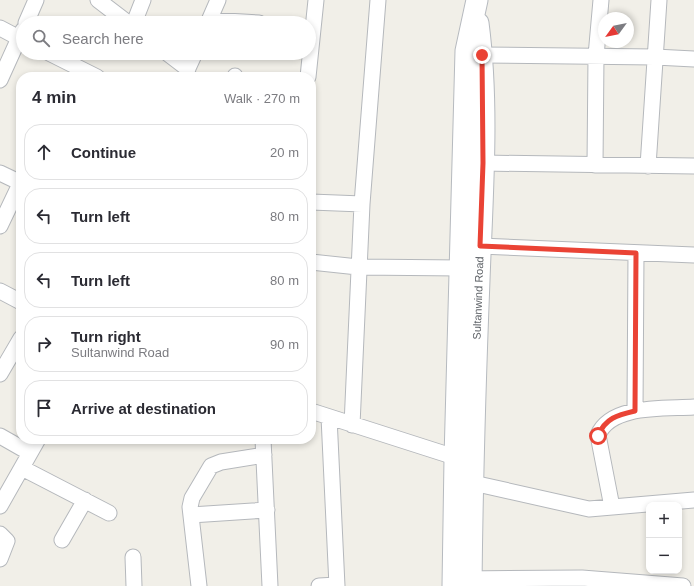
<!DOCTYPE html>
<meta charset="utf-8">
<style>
:root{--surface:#fff;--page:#f2f2f3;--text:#2b2b33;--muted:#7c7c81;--line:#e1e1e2}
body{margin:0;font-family:Arial,sans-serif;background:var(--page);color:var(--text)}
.controls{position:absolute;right:12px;bottom:12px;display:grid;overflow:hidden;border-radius:8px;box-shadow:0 2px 6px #0003}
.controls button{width:36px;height:36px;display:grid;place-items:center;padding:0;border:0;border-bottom:1px solid var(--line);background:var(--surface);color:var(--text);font:20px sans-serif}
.compass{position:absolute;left:598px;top:12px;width:36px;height:36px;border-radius:50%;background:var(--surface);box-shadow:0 2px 6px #0003;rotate:237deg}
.stop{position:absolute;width:12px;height:12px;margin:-9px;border:3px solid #ea4335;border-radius:50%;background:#fff}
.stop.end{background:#ea4335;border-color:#fff;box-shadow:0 1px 4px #0008}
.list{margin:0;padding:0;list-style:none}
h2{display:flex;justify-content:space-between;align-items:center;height:52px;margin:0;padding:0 16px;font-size:17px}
h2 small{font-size:13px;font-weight:400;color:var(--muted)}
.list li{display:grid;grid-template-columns:26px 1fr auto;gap:12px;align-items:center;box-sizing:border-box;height:56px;margin:0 8px 8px;padding:0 8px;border:1px solid var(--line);border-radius:16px}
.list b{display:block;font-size:15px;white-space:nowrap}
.list p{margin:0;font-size:13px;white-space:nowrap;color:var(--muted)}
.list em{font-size:13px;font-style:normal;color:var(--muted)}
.icon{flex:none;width:22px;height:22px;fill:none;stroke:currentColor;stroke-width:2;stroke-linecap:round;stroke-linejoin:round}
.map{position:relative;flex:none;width:694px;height:586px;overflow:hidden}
.search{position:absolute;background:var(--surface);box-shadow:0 2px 6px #0003;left:16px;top:16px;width:300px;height:44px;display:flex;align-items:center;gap:10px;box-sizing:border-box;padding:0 14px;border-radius:22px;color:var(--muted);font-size:15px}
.panel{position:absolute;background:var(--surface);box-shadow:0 2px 6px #0003;left:16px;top:72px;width:300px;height:372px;border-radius:16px}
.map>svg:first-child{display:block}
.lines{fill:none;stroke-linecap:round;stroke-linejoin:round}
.street-casing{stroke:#b5b8bc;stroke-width:17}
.secondary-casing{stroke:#b6babf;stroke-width:23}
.street{stroke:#fff;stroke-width:15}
.secondary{stroke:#fff;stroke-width:21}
.route{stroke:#ea4335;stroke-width:5}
.labels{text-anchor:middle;stroke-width:3.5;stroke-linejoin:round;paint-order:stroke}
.street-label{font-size:11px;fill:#5f6368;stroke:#fff}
</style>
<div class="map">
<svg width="694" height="586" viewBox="0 0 694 586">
<rect width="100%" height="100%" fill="#f1efe8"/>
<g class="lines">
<defs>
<path id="street" d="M 98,0 L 128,23
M 209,20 L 259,23
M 26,23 L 36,0
M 134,23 L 143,0
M 208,23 L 218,0
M 0,28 L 19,38 L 23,30
M 49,53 L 97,77
M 167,53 L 188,69
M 482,55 L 655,57 L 694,59
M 184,77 L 195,53
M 235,77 L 235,76
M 308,77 L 316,0
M 0,80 L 19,38 L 23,40
M 483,163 L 694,166
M 595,165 L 596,56 L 601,0
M 648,166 L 659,0
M 0,173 L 21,183
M 311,202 L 362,204
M 0,226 L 21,182
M 480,246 L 694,255
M 311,262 L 358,267 L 461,268
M 0,291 L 21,302
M 0,374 L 21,338
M 311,411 L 464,460
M 635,411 L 636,253
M 329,417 L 337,586
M 352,425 L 362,204 L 378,0
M 0,436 L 30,453
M 263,439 L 270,586
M 22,468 L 109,513
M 464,481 L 589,509 L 694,500
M 0,506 L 38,439
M 612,507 L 598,435 C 611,404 665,409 694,407
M 191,515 L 267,510
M 0,534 L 7,541 L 0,559
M 62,540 L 85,500
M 133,557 L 134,586
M 462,579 L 582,578 L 683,586
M 199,586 L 190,507 L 192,498 L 211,466 L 221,462 L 264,455
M 319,586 L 337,585"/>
<path id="secondary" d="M 453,586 L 455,459 L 466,51 L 477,0
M 471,586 C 472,484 475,382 479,280 C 482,196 489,107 478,23"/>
</defs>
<use href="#street" class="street-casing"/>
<use href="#secondary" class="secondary-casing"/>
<use href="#street" class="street"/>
<use href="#secondary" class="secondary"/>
</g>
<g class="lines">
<path class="route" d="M 482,55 L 483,163 L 480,246 L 636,253 L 635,411 C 618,415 605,418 598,436"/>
</g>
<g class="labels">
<g class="street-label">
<text transform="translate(478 298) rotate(-88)" y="4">Sultanwind Road</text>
</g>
</g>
</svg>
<div class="controls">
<button>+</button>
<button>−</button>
</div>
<svg class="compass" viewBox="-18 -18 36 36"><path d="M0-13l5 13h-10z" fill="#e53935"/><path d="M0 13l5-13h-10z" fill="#7c7c81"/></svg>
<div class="stop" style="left:598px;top:436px"></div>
<div class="stop end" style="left:482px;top:55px"></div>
<div class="search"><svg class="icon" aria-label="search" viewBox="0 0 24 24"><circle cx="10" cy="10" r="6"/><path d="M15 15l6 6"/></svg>Search here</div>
<section class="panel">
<h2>4 min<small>Walk · 270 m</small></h2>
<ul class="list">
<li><svg class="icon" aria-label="ahead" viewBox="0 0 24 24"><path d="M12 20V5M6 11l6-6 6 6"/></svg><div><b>Continue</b></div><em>20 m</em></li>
<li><svg class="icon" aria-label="left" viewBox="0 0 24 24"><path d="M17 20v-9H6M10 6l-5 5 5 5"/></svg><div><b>Turn left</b></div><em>80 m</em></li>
<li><svg class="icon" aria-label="left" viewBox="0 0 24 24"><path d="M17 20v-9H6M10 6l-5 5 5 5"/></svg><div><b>Turn left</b></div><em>80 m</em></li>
<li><svg class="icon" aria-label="right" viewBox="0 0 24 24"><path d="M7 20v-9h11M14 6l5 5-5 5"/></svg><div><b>Turn right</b><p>Sultanwind Road</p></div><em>90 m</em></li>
<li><svg class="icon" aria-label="arrive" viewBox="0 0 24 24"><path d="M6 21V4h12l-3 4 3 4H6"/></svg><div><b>Arrive at destination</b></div></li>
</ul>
</section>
</div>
